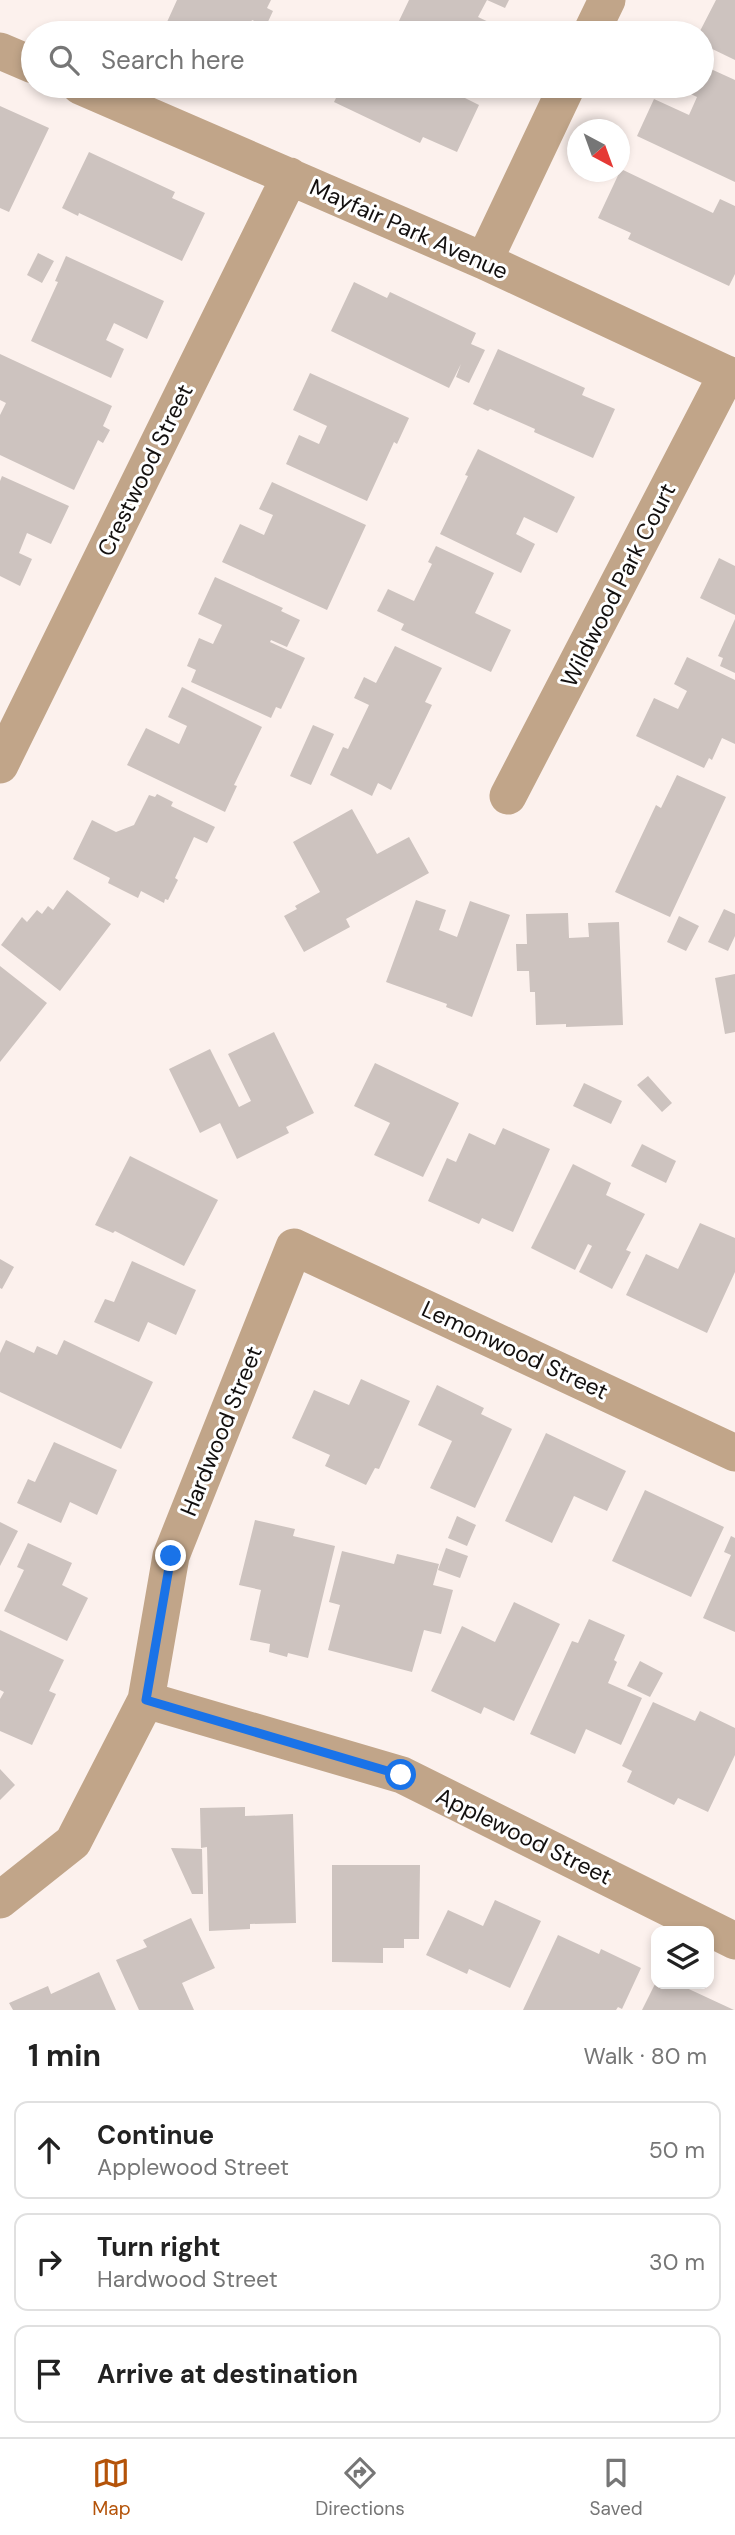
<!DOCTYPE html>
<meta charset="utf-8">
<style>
:root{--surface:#fff;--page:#f2f2f2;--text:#222;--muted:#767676;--line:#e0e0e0;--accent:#b45309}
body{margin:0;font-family:"DM Sans",sans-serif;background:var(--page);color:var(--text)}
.controls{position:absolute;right:21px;bottom:21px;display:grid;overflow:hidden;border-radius:14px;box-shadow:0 4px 10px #0003}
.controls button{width:63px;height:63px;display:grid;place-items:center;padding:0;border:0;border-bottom:2px solid var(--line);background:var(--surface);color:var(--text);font:35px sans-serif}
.compass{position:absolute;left:567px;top:119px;width:63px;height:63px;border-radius:50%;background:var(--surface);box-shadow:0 4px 10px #0003;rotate:139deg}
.stop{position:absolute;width:21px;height:21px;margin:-16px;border:5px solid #1a73e8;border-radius:50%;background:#fff}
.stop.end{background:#1a73e8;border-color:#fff;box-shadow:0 2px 7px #0008}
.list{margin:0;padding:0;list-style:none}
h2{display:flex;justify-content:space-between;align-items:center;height:91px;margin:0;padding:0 28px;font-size:30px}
h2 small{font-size:23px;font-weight:400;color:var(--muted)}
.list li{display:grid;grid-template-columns:46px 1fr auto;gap:21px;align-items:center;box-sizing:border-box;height:98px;margin:0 14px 14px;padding:0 14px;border:2px solid var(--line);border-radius:14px}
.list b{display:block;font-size:26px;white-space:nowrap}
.list p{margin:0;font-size:23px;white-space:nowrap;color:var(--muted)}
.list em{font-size:23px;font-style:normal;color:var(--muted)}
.icon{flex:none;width:38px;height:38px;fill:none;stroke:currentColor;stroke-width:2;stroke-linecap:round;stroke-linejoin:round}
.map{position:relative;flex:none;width:735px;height:2010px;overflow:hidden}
.search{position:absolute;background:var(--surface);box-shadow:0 4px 10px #0003;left:21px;right:21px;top:21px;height:77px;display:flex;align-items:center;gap:18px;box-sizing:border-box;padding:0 24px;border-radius:38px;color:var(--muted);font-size:26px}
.sheet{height:427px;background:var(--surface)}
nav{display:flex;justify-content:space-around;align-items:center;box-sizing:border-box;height:98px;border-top:2px solid var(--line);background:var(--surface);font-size:19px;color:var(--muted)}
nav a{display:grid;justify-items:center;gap:4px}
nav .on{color:var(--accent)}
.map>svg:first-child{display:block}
.building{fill:#cdc3bf}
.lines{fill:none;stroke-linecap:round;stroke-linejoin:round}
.minor{stroke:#c1a589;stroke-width:37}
.route{stroke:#1a73e8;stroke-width:9}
.labels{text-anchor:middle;stroke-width:6;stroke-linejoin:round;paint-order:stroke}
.street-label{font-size:23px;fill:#13100f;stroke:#fff}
</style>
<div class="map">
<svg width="735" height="2010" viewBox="0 0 735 2010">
<rect width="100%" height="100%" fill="#fcf1ed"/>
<path class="building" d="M 177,0 L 271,0 L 267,8 L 273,11 L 266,26 L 252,20 L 246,33 L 191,33 L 167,22 Z
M 409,0 L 487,0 L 478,17 L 512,33 L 418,33 L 398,23 Z
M 487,0 L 509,0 L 505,8 Z
M 716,0 L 735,0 L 735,60 L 702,44 L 702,33 L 699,33 Z
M 702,65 L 735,80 L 735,182 L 637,136 L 654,99 L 689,115 L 697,97 L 678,88 L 679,86 L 702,86 Z
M 342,86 L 449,86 L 447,89 L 479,105 L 457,152 L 423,137 L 420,143 L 334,102 Z
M 0,106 L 49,128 L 9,212 L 0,208 Z
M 89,152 L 175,192 L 172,198 L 205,213 L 182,261 L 79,213 L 78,216 L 62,208 Z
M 621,169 L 713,213 L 720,199 L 735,206 L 735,274 L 729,286 L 628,239 L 631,233 L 598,218 Z
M 38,253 L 54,261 L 42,283 L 27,275 Z
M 66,256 L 164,301 L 147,339 L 114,323 L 106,340 L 124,349 L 111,378 L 31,341 L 58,282 L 55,281 Z
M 354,282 L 387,298 L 390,292 L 476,333 L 471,344 L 485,350 L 469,383 L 456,377 L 461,364 L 449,388 L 331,331 Z
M 498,349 L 585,388 L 582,395 L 615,409 L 593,458 L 534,432 L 535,429 L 490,409 L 488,411 L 473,404 Z
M 0,354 L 112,406 L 103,426 L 110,430 L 103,443 L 98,440 L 74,490 L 0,455 L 0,415 L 6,403 L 0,400 Z
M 310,373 L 409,418 L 397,444 L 394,442 L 367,501 L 286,464 L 299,435 L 319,444 L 327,426 L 293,410 Z
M 478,449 L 575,497 L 557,533 L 524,517 L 516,534 L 535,544 L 521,573 L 440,534 L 468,476 L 465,475 Z
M 2,476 L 69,506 L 51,544 L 27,533 L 19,553 L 32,559 L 20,586 L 0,576 L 0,481 Z
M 272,482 L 366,525 L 327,610 L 222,562 L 240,524 L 264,535 L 273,515 L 259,509 Z
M 436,546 L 494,573 L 475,613 L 511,630 L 491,672 L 401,630 L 404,624 L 377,611 L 388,589 L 414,601 L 432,564 L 428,562 Z
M 719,558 L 735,566 L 735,615 L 700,598 Z
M 215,577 L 283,608 L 281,611 L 300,620 L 287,647 L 271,640 L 270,642 L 305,658 L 281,709 L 276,707 L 271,718 L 191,682 L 196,670 L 187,666 L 199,638 L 213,644 L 222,625 L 198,614 Z
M 735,619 L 735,673 L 720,666 L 723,658 L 718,656 Z
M 395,646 L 442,668 L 425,702 L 432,705 L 391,790 L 378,783 L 372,796 L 330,775 L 343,747 L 348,749 L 369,705 L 354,698 L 364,677 L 376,683 Z
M 687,657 L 735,680 L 735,744 L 722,738 L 712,760 L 709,758 L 704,768 L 636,736 L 654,698 L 678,709 L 687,691 L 674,684 Z
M 182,687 L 262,727 L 234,785 L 237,786 L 225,812 L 127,765 L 146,728 L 179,744 L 187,726 L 168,717 Z
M 313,725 L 334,734 L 311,785 L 290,776 Z
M 677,775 L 726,797 L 670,917 L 615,892 L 656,805 L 661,808 Z
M 157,794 L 173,802 L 171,806 L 215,827 L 207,843 L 194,837 L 175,878 L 178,880 L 168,900 L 165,899 L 164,903 L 141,891 L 138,898 L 108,883 L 110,878 L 73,859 L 92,820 L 116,832 L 134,825 L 149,795 L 155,797 Z
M 352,809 L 377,854 L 409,837 L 429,873 L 346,919 L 350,927 L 304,952 L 284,916 L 297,909 L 295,906 L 320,892 L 293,842 Z
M 67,890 L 111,924 L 60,991 L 1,945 L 22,917 L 27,922 L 37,910 L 42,914 L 48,906 L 53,910 Z
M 416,900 L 446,910 L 439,930 L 457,937 L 470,901 L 510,915 L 472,1017 L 446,1007 L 447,1004 L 386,982 Z
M 724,909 L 735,914 L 735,936 L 728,951 L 708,942 Z
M 568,913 L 569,938 L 589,937 L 588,923 L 619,922 L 623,1025 L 566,1027 L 566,1024 L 536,1025 L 535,992 L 530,992 L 529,971 L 517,971 L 516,944 L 527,944 L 526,914 Z
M 679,916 L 699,926 L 686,951 L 667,942 Z
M 0,966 L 47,1003 L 0,1062 Z
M 735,974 L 735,1032 L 725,1034 L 715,978 Z
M 274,1032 L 314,1113 L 286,1127 L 289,1133 L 237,1159 L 220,1123 L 200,1133 L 169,1069 L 210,1049 L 239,1107 L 251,1101 L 228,1054 Z
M 375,1063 L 459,1103 L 423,1177 L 374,1155 L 390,1123 L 354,1106 Z
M 648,1076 L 672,1103 L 662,1112 L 637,1085 Z
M 584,1083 L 622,1101 L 611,1124 L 573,1106 Z
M 503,1128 L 550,1149 L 513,1232 L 482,1218 L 479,1224 L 428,1201 L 447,1158 L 456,1162 L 469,1133 L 495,1145 Z
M 642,1144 L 676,1161 L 666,1183 L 631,1166 Z
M 130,1156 L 218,1200 L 184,1266 L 115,1231 L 113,1233 L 95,1225 Z
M 573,1164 L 611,1183 L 606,1195 L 645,1214 L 626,1250 L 631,1252 L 612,1289 L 579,1272 L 592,1246 L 588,1244 L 575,1270 L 531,1248 Z
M 700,1223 L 735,1238 L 735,1272 L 707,1333 L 626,1295 L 646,1254 L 678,1269 Z
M 0,1259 L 14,1267 L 2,1289 L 0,1288 Z
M 132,1261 L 196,1290 L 176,1335 L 148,1322 L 139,1342 L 94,1322 L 105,1299 L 114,1302 Z
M 6,1340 L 34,1353 L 37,1346 L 57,1355 L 64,1340 L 153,1382 L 121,1449 L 0,1392 L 0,1353 Z
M 361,1379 L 410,1401 L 379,1469 L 375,1468 L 366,1485 L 325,1466 L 330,1455 L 292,1438 L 314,1390 L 349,1405 Z
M 437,1385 L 484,1408 L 481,1414 L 512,1429 L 475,1508 L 430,1488 L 452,1441 L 418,1425 Z
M 546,1433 L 626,1471 L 607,1511 L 574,1496 L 552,1543 L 505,1521 Z
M 54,1442 L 117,1470 L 97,1515 L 70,1502 L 61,1523 L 17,1503 L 28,1479 L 35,1482 Z
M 645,1490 L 724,1527 L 691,1597 L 612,1561 Z
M 457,1516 L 476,1525 L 467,1546 L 448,1538 Z
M 255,1520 L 295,1529 L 293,1536 L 335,1546 L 308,1658 L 288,1653 L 287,1657 L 269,1652 L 270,1644 L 250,1640 L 261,1590 L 239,1585 Z
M 0,1522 L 18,1531 L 0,1566 Z
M 731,1536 L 735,1538 L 735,1632 L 703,1618 L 731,1555 L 724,1552 Z
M 28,1543 L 72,1563 L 62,1585 L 88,1598 L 67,1641 L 4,1611 L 24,1570 L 17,1567 Z
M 446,1548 L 468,1556 L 460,1578 L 438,1570 Z
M 342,1551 L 394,1564 L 397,1554 L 439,1564 L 433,1585 L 453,1590 L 441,1634 L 424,1630 L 412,1672 L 328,1650 L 340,1605 L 329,1602 Z
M 514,1602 L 560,1624 L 514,1721 L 484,1707 L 481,1714 L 431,1691 L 462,1626 L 495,1642 Z
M 589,1619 L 625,1635 L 614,1660 L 617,1662 L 608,1683 L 642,1698 L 621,1745 L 586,1729 L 575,1754 L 530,1734 L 572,1641 L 578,1643 Z
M 0,1630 L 64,1660 L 49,1691 L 56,1694 L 32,1745 L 0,1731 L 0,1699 L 4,1692 L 0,1690 Z
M 640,1661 L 663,1673 L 650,1697 L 627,1686 Z
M 653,1702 L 695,1721 L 700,1711 L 735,1728 L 735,1755 L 708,1812 L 678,1798 L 674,1805 L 627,1782 L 632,1771 L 622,1766 Z
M 0,1769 L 15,1785 L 0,1800 Z
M 245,1807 L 245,1816 L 293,1814 L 296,1923 L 250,1924 L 250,1929 L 209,1931 L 207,1847 L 201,1848 L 200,1808 Z
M 171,1848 L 202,1849 L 203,1894 L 192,1894 Z
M 332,1865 L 420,1865 L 419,1939 L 404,1939 L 404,1948 L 383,1948 L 383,1963 L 332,1962 Z
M 495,1900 L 541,1921 L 510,1988 L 469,1969 L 467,1974 L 426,1955 L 448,1910 L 483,1926 Z
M 191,1918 L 215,1968 L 182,1983 L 194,2010 L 139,2010 L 116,1960 L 147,1947 L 143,1940 Z
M 558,1935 L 599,1954 L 601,1949 L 641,1968 L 622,2009 L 618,2007 L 616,2010 L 523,2010 Z
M 99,1972 L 116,2010 L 13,2010 L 9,2003 L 48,1986 L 51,1994 Z
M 655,1984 L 678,1984 L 734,2010 L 642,2010 Z"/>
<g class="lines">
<path class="minor" d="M 591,33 L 607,0
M 0,51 L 33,65
M 80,86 L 484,261 L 735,378
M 484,261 L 567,86
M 0,765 L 290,176
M 508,796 L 727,374
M 146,1700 L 402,1775 L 735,1941
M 0,1900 L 73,1842 L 146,1700 L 171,1556 L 294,1247 L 735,1453"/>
</g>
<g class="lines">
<path class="route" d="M 171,1556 L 146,1700 L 401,1775"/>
</g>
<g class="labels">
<g class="street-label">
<text transform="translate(409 229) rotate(24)" y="8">Mayfair Park Avenue</text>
<text transform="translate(145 470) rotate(-64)" y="8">Crestwood Street</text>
<text transform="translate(618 585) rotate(-63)" y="8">Wildwood Park Court</text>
<text transform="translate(515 1350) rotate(25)" y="8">Lemonwood Street</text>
<text transform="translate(221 1431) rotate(-68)" y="8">Hardwood Street</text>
<text transform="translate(524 1836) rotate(26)" y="8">Applewood Street</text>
</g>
</g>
</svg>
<div class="controls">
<button><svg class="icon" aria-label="layers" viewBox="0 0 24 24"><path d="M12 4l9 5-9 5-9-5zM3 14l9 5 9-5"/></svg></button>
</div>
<svg class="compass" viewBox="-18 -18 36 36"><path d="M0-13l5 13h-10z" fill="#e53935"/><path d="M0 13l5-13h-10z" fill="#767676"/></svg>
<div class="stop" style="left:401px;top:1775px"></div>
<div class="stop end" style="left:171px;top:1556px"></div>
<div class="search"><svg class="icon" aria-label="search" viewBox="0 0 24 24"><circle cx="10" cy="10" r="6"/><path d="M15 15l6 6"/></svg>Search here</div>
</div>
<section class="sheet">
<h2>1 min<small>Walk · 80 m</small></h2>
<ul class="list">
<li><svg class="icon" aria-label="ahead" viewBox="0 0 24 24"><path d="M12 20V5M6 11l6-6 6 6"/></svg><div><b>Continue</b><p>Applewood Street</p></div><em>50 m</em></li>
<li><svg class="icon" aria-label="right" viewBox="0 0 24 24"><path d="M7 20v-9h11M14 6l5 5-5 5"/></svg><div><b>Turn right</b><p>Hardwood Street</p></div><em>30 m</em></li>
<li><svg class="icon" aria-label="arrive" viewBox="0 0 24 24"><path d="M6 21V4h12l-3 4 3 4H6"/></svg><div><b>Arrive at destination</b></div></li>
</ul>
</section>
<nav>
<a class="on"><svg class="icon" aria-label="map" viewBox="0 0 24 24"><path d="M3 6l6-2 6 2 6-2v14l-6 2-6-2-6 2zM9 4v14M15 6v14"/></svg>Map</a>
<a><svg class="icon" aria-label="directions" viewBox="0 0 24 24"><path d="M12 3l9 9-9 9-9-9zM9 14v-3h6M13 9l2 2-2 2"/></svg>Directions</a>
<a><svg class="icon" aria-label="saved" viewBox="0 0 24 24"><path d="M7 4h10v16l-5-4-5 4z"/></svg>Saved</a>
</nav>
